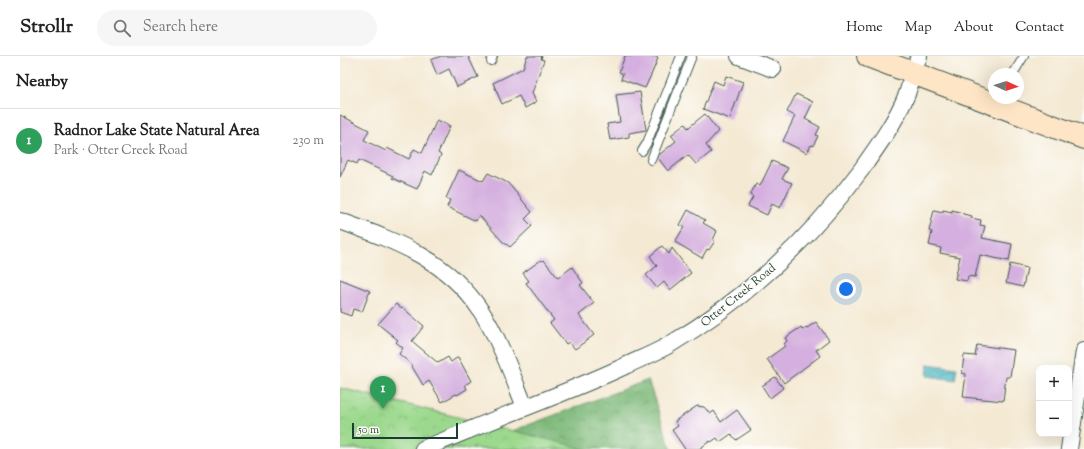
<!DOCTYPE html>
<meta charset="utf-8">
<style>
:root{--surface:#fff;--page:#f6f6f6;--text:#222;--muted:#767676;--line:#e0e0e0;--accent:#c8321e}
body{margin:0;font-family:"Sorts Mill Goudy",serif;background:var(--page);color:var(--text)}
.controls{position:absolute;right:12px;bottom:12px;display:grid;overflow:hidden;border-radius:8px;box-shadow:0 4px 16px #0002}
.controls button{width:36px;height:36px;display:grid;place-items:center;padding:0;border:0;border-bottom:1px solid var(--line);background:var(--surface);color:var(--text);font:20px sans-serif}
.compass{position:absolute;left:648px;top:12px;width:36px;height:36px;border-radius:50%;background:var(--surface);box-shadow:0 4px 16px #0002;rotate:93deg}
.scale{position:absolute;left:12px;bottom:10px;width:106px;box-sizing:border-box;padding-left:4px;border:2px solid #1f3d34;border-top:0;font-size:11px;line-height:14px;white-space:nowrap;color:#1f3d34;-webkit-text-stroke:3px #fdfcf7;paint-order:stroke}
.you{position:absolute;left:506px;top:233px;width:14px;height:14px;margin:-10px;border:3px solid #fff;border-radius:50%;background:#1a73e8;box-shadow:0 0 0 6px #1a73e833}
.badge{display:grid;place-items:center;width:26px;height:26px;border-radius:50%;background:var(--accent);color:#fff;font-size:13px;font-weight:700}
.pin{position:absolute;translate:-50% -33px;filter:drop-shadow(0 1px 2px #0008)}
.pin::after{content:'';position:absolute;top:21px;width:14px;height:12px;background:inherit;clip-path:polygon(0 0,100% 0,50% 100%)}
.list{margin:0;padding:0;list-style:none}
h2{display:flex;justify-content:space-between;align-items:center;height:52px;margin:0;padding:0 16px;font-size:17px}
h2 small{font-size:13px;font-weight:400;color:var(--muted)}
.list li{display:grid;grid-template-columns:26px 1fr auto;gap:12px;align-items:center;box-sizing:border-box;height:64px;padding:0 16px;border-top:1px solid var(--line)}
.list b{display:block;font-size:15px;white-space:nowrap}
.list p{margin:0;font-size:13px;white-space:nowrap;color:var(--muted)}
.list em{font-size:13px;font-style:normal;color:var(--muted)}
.icon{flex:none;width:22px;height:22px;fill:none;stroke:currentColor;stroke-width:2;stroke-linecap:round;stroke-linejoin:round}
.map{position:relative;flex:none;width:744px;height:393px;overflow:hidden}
header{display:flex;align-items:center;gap:24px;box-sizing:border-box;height:56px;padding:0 20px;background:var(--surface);border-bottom:1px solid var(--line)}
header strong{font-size:19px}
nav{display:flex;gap:22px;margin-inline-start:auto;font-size:14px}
.search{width:280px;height:36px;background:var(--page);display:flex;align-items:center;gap:10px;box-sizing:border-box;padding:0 14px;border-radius:22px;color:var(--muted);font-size:15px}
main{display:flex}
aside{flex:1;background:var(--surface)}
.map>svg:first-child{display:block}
.forest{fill:url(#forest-crowns);stroke:#4e7b56}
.park{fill:url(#park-crowns);stroke:#5e8b61}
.water{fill:url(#water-waves);stroke:#32797a}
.building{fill:#d4afdf}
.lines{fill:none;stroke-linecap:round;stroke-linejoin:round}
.service-casing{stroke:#3f574c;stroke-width:10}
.minor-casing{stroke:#3f574c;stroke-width:18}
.secondary-casing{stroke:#3f574c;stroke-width:24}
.service{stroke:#fff;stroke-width:8}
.minor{stroke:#fff;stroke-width:16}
.secondary{stroke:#fde5c5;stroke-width:22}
.labels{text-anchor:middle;stroke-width:3;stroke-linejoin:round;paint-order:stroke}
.street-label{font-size:12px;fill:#1f3d34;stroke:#fdfcf7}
</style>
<header>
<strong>Strollr</strong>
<div class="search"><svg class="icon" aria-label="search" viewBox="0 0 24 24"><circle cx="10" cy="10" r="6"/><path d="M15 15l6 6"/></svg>Search here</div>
<nav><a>Home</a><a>Map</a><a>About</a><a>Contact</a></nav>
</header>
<main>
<aside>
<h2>Nearby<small></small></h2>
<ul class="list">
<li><span class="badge" style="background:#2e9e5b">1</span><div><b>Radnor Lake State Natural Area</b><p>Park · Otter Creek Road</p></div><em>230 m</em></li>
</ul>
</aside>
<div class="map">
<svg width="744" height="393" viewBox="0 0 744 393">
<defs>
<pattern id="forest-crowns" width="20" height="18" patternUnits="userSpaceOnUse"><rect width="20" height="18" fill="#7db979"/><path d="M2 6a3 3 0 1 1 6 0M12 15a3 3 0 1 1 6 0" fill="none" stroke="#669864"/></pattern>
<pattern id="park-crowns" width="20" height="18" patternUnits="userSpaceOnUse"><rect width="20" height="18" fill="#9cd98e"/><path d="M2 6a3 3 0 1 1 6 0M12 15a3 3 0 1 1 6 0" fill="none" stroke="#86bb7b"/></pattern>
<pattern id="water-waves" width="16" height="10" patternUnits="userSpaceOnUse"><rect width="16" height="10" fill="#46b5c0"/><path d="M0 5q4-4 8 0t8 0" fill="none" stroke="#3a949d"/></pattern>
</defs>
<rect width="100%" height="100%" fill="#fdfcf7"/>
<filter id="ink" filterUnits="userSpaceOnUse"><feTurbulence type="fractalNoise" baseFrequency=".025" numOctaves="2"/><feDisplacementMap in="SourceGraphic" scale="8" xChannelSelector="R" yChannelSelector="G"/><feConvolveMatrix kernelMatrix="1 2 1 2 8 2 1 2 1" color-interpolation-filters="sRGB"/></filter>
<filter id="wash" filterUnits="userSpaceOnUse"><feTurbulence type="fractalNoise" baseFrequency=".012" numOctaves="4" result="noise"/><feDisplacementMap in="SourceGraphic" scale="16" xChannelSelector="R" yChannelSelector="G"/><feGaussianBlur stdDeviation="0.9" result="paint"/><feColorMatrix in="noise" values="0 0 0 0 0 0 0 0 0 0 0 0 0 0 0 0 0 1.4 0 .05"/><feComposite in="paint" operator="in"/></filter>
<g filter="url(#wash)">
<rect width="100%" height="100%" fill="#f4e9d3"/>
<path class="forest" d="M 308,324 L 331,393 L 0,393 L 0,332 L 172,375 Z"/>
<path class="park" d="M 0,332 L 246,393 L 0,393 Z"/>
<path class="water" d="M 588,308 L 617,312 L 615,324 L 587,320 Z"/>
<g id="blocks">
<path class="building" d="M 101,0 L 128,0 L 138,21 L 117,31 L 109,13 L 97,19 L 91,4 Z
M 187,0 L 202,0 L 201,3 L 204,4 L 192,37 L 196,46 L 185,52 L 179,40 L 162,48 L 153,27 L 183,12 Z
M 285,0 L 317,0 L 317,2 L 318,2 L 312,17 L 305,32 L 281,23 L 283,18 L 279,16 Z
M 386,20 L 403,26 L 390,63 L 363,53 L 374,25 L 383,29 Z
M 300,36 L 306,74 L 289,77 L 289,81 L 270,84 L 267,68 L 280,66 L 276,39 Z
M 456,38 L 473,46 L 465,63 L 480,71 L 476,79 L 478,80 L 473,90 L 471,89 L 467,97 L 443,85 L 455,60 L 447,56 Z
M 365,58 L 378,75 L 366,89 L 371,96 L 356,108 L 348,99 L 328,115 L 318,102 L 319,99 L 336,85 L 331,79 L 345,68 L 348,72 Z
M 0,59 L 29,74 L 24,84 L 46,95 L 47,92 L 69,103 L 74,93 L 82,97 L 97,64 L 110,70 L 98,97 L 101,99 L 92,119 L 85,115 L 77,133 L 52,122 L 53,120 L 19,104 L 17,108 L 8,104 L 0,121 Z
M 432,105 L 448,112 L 442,123 L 452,127 L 440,152 L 432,148 L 427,159 L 408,150 L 413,141 L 410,139 L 416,128 L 420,130 Z
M 119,114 L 143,125 L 148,117 L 168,127 L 192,156 L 185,163 L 192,170 L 170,191 L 162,185 L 139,159 L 136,165 L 107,151 L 110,144 L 106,142 Z
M 348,154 L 365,164 L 363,167 L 377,175 L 373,184 L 375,185 L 369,194 L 367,193 L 362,202 L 335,186 L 344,171 L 340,169 Z
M 594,154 L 603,156 L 603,154 L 612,156 L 612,154 L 623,157 L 623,158 L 632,160 L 631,162 L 641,164 L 640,169 L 645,170 L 642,182 L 672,188 L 669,205 L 640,199 L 635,221 L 628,220 L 627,225 L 615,223 L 620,201 L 600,197 L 601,192 L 589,189 L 592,176 L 589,175 Z
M 322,190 L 329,198 L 332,192 L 351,217 L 330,234 L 324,226 L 317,232 L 306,219 L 317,210 L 310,200 Z
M 201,204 L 202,205 L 204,204 L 218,222 L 232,211 L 243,227 L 240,229 L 254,247 L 239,259 L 254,279 L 235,293 L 229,286 L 226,288 L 210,267 L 214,264 L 186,227 L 189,225 L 183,217 Z
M 670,208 L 687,212 L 683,231 L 666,227 Z
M 0,223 L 30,235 L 22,256 L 13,253 L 11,260 L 0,256 Z
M 56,248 L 62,253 L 63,252 L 84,270 L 72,285 L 98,307 L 108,301 L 111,306 L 118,301 L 131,325 L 125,329 L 127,333 L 117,339 L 116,338 L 102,346 L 89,325 L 83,329 L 70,307 L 59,298 L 63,292 L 56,286 L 58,284 L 38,268 Z
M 476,266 L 489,284 L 476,294 L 480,300 L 444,327 L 427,303 L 445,290 L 444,288 L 447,285 L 445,282 L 461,271 L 463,274 L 466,271 L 467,272 Z
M 637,289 L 674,294 L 670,321 L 666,321 L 663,345 L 623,341 L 626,318 L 622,317 L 624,299 L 635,300 Z
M 435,321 L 443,332 L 430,342 L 422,330 Z
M 357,350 L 364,351 L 370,358 L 374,355 L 381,366 L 397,354 L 411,374 L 396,384 L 391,378 L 380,386 L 377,382 L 371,386 L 370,385 L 359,393 L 345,393 L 332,374 L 338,370 L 335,365 Z"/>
</g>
</g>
<g filter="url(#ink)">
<use href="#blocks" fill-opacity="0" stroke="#3f574c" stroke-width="1"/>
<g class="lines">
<defs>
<path id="service" d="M 151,5 L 153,0
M 673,18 L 684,0
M 302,95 L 307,87 L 341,0
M 311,104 L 352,0"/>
<path id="minor" d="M 399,0 L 433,13
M 0,165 C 55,185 107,203 141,255 C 160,284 172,319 185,351
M 83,393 C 118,379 152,364 187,351 C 220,338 253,325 285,310 C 300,303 315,297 329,289 C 405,244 469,184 521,114 C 538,90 556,65 567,38 C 571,25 575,12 579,0
M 729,393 L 744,295"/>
<path id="secondary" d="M 528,0 L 744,82"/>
</defs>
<use href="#service" class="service-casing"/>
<use href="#minor" class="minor-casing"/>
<use href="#secondary" class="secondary-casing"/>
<use href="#service" class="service"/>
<use href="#minor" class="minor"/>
<use href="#secondary" class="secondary"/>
</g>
</g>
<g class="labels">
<g class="street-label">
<text transform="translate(398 239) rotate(-39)" y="4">Otter Creek Road</text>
</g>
</g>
</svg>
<div class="controls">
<button>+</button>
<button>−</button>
</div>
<svg class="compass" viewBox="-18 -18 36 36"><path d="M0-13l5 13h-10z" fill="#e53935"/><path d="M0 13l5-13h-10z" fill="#767676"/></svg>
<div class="scale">50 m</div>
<div class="you"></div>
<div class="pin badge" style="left:43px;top:353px;background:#2e9e5b">1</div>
</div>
</main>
